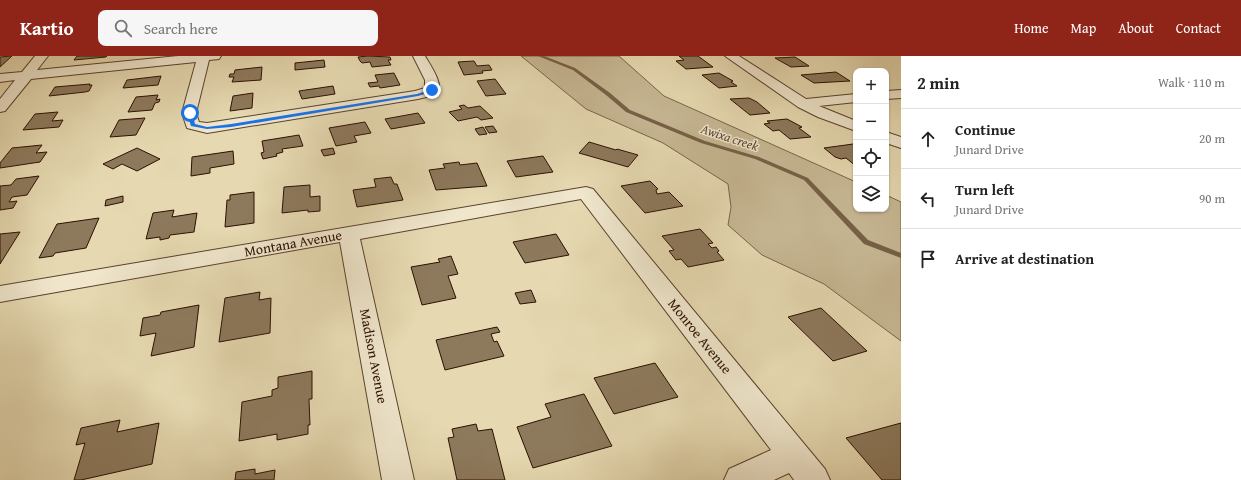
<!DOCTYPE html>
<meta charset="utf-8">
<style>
:root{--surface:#fff;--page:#f6f6f6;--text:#222;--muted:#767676;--line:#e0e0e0;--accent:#8f2418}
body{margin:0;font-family:"Gentium Book Plus",serif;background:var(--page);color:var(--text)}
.controls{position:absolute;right:12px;top:12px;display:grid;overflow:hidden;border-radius:8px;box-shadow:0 1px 3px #0004}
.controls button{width:36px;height:36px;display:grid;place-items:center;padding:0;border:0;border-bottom:1px solid var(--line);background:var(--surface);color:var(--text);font:20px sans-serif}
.stop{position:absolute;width:12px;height:12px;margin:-9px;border:3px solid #1a73e8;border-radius:50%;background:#fff}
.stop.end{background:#1a73e8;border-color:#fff;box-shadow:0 1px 4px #0008}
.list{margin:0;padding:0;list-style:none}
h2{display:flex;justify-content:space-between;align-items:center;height:52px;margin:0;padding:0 16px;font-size:17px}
h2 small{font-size:13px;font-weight:400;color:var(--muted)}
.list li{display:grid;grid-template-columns:26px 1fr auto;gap:12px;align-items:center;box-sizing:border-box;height:60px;padding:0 16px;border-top:1px solid var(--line)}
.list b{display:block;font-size:15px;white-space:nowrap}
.list p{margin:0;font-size:13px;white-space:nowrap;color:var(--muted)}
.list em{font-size:13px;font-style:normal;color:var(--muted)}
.icon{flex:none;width:22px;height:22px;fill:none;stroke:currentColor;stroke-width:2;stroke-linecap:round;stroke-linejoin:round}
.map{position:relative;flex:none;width:901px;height:424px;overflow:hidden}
header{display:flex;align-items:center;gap:24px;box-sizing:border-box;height:56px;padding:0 20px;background:var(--accent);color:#fff}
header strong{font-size:19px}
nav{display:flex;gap:22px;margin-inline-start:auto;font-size:14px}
.search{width:280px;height:36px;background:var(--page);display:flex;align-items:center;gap:10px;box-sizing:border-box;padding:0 14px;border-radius:8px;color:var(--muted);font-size:15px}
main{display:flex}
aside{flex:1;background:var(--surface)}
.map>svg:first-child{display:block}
.green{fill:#c6b793;stroke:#79644a}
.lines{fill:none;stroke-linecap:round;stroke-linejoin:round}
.stream{fill:#766046;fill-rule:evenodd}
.building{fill:#8d795c;stroke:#2c1000}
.minor-casing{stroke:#5a422c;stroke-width:2}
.minor{fill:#efe6cc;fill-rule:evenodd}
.route{fill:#1a73e8}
.labels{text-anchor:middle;stroke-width:3;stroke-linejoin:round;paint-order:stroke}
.far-water-label{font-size:13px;font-style:italic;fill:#5d452f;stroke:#efe6cc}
.street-label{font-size:14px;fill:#2c1000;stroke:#efe6cc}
</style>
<header>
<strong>Kartio</strong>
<div class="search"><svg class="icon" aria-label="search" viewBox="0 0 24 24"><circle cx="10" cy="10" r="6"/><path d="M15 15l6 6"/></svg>Search here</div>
<nav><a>Home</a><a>Map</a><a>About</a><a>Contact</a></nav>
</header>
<main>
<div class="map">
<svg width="901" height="424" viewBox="0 0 901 424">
<rect width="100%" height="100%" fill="#e6d9b1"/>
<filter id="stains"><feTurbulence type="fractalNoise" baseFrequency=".005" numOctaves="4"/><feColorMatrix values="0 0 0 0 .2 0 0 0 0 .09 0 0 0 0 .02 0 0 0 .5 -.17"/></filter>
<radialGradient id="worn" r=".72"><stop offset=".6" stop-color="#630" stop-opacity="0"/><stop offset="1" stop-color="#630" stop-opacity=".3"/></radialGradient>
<path class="green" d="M 521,0 L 619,0 L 664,40 L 856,126 L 856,153 L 886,153 L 886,139 L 901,146 L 901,285 L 824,228 L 762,199 L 728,169 L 731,151 L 728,128 L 663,87 L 586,53 Z"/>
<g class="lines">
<path class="stream" d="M 538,0 L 544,0 L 575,12 L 610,37 L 630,54 L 705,85 L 759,101 L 808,122 L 868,184 L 901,197 L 901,202 L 864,188 L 804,124 L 755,103 L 701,87 L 626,56 L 606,39 L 573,14 Z"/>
</g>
<path class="building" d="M 11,0 L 12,0 L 0,11 L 0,1 Z
M 77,0 L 107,0 L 106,1 L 74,4 Z
M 368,0 L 390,1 L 391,4 L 388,4 L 391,9 L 372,11 L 370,6 L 362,7 L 360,5 L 358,1 Z
M 679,0 L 698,0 L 713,11 L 686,13 L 676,5 L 684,4 Z
M 795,1 L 809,10 L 791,11 L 775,2 Z
M 324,4 L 325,11 L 295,14 L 295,7 Z
M 474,5 L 477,10 L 489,9 L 492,14 L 482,15 L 483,17 L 464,19 L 458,6 Z
M 262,11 L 261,24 L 232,26 L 234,21 L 229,21 L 230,18 L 234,18 L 235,14 Z
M 836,16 L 850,25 L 814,27 L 801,19 Z
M 394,17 L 400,29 L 380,32 L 379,30 L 370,31 L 368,27 L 378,26 L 375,19 Z
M 719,17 L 733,25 L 731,26 L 737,30 L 719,32 L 702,19 Z
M 161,20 L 158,29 L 123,32 L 127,24 Z
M 495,23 L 506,38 L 486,40 L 477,25 Z
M 90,28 L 89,29 L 92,29 L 89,35 L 85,36 L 49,40 L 55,31 Z
M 333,30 L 335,38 L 302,43 L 299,35 Z
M 253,37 L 252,52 L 230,55 L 233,40 Z
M 158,39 L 156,44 L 160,43 L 159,46 L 155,47 L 152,54 L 128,56 L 136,41 Z
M 749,42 L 757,46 L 770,57 L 750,59 L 730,43 Z
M 464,49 L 468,52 L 480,50 L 493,62 L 481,64 L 477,61 L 458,65 L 449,56 L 462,53 L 459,50 Z
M 58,56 L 52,65 L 63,64 L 59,71 L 23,74 L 35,58 Z
M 418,57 L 425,67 L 391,73 L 385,63 Z
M 145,62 L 136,79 L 110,81 L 119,64 Z
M 787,63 L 802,71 L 799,72 L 811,81 L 790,83 L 779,74 L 773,75 L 764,68 L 770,67 L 767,65 Z
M 365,66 L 371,77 L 354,80 L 357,86 L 336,90 L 329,72 Z
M 493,70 L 497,76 L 489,77 L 485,71 Z
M 483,71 L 487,78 L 479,79 L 475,73 Z
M 299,79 L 303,90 L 282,93 L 283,96 L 276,98 L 277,100 L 263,103 L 261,97 L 264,96 L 262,85 Z
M 589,86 L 616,94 L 617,93 L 638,99 L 628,111 L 579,97 Z
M 853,88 L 856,90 L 856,110 L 846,102 L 841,103 L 835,101 L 824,92 Z
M 42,89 L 36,97 L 47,96 L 40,106 L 0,112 L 0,107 L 12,92 Z
M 137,92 L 160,103 L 137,115 L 122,108 L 113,113 L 103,108 Z
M 333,92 L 335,98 L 324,100 L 321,94 Z
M 233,95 L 234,108 L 210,112 L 210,117 L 191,120 L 192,101 Z
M 543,100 L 553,116 L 516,121 L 507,105 Z
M 459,106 L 460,109 L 477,107 L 487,130 L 436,134 L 429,114 L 445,112 L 443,108 Z
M 39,120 L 27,139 L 12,141 L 9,146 L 17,145 L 13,152 L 0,154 L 0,130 L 11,129 L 16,123 Z
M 391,121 L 394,128 L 397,128 L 403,144 L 357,151 L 353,134 L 376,131 L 374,123 Z
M 650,125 L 658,133 L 656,134 L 657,138 L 669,136 L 683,150 L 645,157 L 621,130 Z
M 310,129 L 310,141 L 320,140 L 320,155 L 308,156 L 308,154 L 282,157 L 284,131 Z
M 254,136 L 254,167 L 225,171 L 227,144 L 230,144 L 230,139 Z
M 123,140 L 123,146 L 105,150 L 106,144 Z
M 174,154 L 172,161 L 197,157 L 194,176 L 170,179 L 169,182 L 160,184 L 160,181 L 146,183 L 153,157 Z
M 99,162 L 86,192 L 55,197 L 53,200 L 39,202 L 57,168 Z
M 700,173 L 713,187 L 708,188 L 712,192 L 716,191 L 719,195 L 717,196 L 724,204 L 688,211 L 681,203 L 676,204 L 669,195 L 674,194 L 662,180 Z
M 20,176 L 0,208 L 0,178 Z
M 556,178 L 569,199 L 525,207 L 513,186 Z
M 451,200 L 458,218 L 448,220 L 456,242 L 422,249 L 411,211 L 440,206 L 438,203 Z
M 531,234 L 536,246 L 520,248 L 515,237 Z
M 260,236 L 259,244 L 271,242 L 270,277 L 219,286 L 225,242 Z
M 199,249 L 194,291 L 151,300 L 156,277 L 140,280 L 143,262 L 160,259 L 161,256 Z
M 821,252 L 867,295 L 833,305 L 788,261 Z
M 497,271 L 500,276 L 491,278 L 494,286 L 497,285 L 504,300 L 445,314 L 436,284 Z
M 655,307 L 678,341 L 614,358 L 594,322 Z
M 312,315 L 312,343 L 309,343 L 310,369 L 308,369 L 308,378 L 277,384 L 277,378 L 239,385 L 242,346 L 272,340 L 272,334 L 278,332 L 278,321 Z
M 584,338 L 612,390 L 533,412 L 517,371 L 551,361 L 545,348 Z
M 120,364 L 117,376 L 159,367 L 152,408 L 81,424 L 74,424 L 85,387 L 76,389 L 81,372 Z
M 901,367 L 901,424 L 882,424 L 846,382 Z
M 476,368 L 478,375 L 492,373 L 505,424 L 457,424 L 448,382 L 454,381 L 452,373 Z
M 255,413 L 255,418 L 275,414 L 274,424 L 235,424 L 236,416 Z"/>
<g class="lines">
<defs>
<path id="minor" d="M 35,0 L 48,0 L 37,14 L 178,0 L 221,0 L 219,3 L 209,4 L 196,57 L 199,66 L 207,67 L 415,35 L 425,32 L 425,24 L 413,0 L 425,0 C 429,7 446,31 436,37 C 432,40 423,42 418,43 L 207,77 L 187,72 L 182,57 L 196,6 L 31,23 L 5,55 L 0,56 L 0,43 L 15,24 L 0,26 L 0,18 L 22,16 Z
M 725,0 L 739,0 L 806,43 L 856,38 L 856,46 L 819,50 L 856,65 L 856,75 L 818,61 L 798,51 Z
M 901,34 L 901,42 L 886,43 L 886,35 Z
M 886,76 L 901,81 L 901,92 L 886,87 Z
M 586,131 L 593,133 L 825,413 L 830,424 L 794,424 L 789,417 L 774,424 L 724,424 L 729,413 L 771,394 L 581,143 L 360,183 L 414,424 L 382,424 L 340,186 L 0,246 L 0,230 Z"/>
</defs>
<use href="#minor" class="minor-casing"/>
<use href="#minor" class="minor"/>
</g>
<path class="route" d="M 432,33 L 434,35 L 418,40 L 231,71 L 207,73 L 191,70 L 187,57 L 190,56 L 192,57 L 195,68 L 207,71 L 231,68 L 417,38 Z"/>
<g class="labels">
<g class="far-water-label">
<text transform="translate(730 81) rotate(18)" y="5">Awixa creek</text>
</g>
<g class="street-label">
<text transform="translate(293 187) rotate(-10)" y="5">Montana Avenue</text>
<text transform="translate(700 280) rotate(51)" y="5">Monroe Avenue</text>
<text transform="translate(374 300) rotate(79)" y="5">Madison Avenue</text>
</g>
</g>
<rect width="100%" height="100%" filter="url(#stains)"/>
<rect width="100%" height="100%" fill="url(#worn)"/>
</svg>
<div class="controls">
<button>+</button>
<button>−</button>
<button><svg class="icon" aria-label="locate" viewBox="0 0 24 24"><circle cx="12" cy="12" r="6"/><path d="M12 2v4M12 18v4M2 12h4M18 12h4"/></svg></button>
<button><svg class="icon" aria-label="layers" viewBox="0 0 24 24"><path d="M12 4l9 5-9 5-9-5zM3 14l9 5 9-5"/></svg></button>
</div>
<div class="stop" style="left:190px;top:57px"></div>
<div class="stop end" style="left:432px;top:34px"></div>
</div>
<aside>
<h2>2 min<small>Walk · 110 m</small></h2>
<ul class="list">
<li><svg class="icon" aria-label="ahead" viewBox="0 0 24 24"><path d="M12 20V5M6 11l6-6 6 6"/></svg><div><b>Continue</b><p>Junard Drive</p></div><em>20 m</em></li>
<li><svg class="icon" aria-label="left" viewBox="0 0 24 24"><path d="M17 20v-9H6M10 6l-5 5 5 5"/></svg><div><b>Turn left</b><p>Junard Drive</p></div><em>90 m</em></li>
<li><svg class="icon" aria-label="arrive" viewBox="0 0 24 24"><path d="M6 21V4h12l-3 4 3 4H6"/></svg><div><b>Arrive at destination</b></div></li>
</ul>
</aside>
</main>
